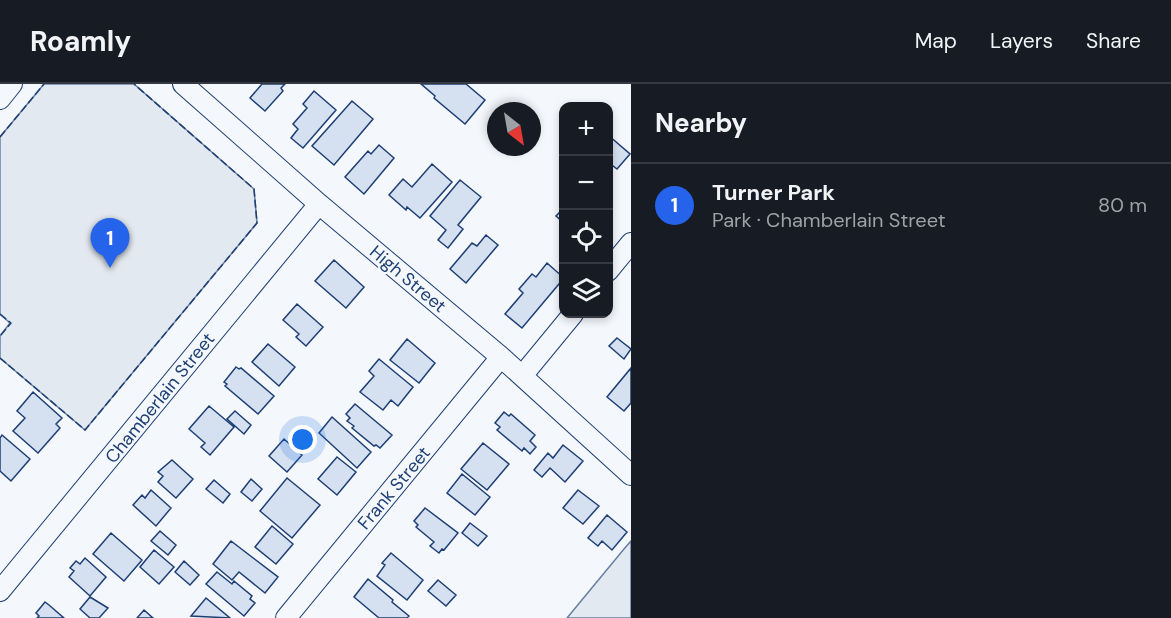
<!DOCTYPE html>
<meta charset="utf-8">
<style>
:root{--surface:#171b24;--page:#242831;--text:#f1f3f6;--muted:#9ea1a6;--line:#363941;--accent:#2563eb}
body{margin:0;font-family:"DM Sans",sans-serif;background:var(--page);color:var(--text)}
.controls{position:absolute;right:18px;top:18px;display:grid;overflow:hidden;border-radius:12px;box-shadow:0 3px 9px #0003}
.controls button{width:54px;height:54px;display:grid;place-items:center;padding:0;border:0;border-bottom:2px solid var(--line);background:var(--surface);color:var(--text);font:30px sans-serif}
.compass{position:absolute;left:487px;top:18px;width:54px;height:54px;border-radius:50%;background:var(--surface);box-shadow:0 3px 9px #0003;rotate:149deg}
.you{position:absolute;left:303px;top:356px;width:21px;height:21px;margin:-15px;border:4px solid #fff;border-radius:50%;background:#1a73e8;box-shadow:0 0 0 9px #1a73e833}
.badge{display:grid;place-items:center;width:39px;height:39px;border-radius:50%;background:var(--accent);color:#fff;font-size:20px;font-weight:700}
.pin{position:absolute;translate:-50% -50px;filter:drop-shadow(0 2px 3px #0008)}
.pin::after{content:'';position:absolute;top:32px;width:21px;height:18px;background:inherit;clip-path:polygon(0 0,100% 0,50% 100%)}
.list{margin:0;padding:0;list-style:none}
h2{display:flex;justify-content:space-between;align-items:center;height:78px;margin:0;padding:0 24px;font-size:26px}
h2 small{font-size:20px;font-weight:400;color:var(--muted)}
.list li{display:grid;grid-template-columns:39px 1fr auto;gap:18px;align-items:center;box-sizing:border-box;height:84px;padding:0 24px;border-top:2px solid var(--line)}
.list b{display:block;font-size:22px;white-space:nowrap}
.list p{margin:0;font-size:20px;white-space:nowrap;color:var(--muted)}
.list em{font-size:20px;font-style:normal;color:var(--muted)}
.icon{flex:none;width:33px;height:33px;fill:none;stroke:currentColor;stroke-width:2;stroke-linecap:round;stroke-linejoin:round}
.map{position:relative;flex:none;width:631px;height:534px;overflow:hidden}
header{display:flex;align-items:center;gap:36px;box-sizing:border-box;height:84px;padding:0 30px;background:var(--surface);border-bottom:2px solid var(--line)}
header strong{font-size:28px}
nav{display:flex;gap:33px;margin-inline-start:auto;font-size:21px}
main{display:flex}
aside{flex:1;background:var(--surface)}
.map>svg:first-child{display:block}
.green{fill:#e3e9f0;stroke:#687fa3;stroke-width:1.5}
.building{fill:#d5e0f0;stroke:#1d3f73;stroke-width:1.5}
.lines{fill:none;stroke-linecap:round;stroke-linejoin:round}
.street-casing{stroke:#1d3f73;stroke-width:22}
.street{stroke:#f4f7fb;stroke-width:20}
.fence{stroke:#1d3f73;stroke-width:1.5;stroke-dasharray:8 3;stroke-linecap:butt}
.labels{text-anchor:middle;stroke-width:4.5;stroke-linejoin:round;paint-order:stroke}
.street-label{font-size:18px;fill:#1d3f73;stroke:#f4f7fb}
</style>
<header>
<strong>Roamly</strong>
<nav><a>Map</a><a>Layers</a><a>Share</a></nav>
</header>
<main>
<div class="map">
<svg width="631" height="534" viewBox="0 0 631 534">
<rect width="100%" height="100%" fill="#f4f7fb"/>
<path class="green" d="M 44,0 L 134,0 L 254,105 L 257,139 L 85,346 L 0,274 L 0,252 L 10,239 L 0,230 L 0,53 Z
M 631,457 L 631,534 L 567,534 L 624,465 Z"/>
<path class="building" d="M 262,0 L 285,0 L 281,4 L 283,7 L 265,27 L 250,14 Z
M 421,0 L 466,0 L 485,16 L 465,40 L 434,14 L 435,12 Z
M 314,7 L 336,26 L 303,64 L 291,54 L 298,45 L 293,40 L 307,24 L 303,20 Z
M 352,17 L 373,35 L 334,81 L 312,62 Z
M 608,51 L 630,70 L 617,85 L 608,78 Z
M 379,61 L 394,74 L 364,110 L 345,93 L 368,67 L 371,70 Z
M 432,80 L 452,98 L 420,134 L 407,123 L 406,126 L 389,111 L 403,95 L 412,103 Z
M 460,96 L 481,113 L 458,141 L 463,145 L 448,164 L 438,156 L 446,146 L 430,132 Z
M 564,124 L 564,139 L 556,132 Z
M 486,151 L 498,161 L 466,199 L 450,185 L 472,159 L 477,162 Z
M 334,176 L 364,203 L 346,224 L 315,197 Z
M 547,179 L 564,194 L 522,244 L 505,230 L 523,209 L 519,205 L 532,190 L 536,193 Z
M 297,220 L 323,243 L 306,262 L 296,253 L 299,250 L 283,236 Z
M 617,254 L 631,265 L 624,275 L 609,262 Z
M 407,255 L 435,279 L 419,299 L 390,276 Z
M 268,260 L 295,283 L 279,302 L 252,278 Z
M 379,275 L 413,303 L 398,322 L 391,316 L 383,326 L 360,308 L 374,292 L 369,287 Z
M 236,283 L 239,285 L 241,284 L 274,312 L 258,330 L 225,302 L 227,300 L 224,298 Z
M 631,284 L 631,319 L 624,327 L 607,313 Z
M 33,308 L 62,334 L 56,340 L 60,344 L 38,369 L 13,347 L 25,334 L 17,327 Z
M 355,320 L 392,351 L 380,364 L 376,361 L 374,362 L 352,344 L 354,342 L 347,337 L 350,334 L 346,330 Z
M 209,322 L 234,343 L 210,371 L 201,363 L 205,359 L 189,345 Z
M 235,327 L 251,341 L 244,350 L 227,335 Z
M 504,328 L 509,332 L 511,330 L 535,351 L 530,357 L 536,363 L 530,370 L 524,364 L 522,367 L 497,346 L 500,343 L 495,339 Z
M 332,333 L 371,368 L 357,384 L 319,349 Z
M 2,351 L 30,375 L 11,397 L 0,387 L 0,354 Z
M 284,355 L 302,371 L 287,388 L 269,372 Z
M 483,359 L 509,380 L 487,406 L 461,385 Z
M 563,361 L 583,377 L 565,398 L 550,384 L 542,393 L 534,386 L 548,369 L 553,374 Z
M 337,373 L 356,388 L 337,411 L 318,395 Z
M 172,376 L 193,395 L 176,414 L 158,398 L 163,392 L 158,388 Z
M 462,390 L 490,413 L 475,431 L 447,409 Z
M 287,394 L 320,421 L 292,454 L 260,427 Z
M 251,395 L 262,405 L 252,417 L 241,408 Z
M 214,396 L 230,410 L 223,419 L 206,405 Z
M 151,406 L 171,424 L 156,442 L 133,421 L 142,411 L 145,414 Z
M 578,406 L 599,422 L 583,440 L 563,424 Z
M 425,424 L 458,449 L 444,466 L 442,465 L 439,469 L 430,462 L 434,458 L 416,443 L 418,441 L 414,437 Z
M 607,431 L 627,448 L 612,466 L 602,457 L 598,462 L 588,454 Z
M 470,439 L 487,452 L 478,462 L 462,449 Z
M 272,442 L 293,460 L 276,480 L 255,463 Z
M 160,447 L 176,461 L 168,471 L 151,457 Z
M 111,449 L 142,476 L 124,497 L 93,470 Z
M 231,457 L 278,493 L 265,509 L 239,488 L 232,496 L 213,480 Z
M 154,466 L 174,483 L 159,500 L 140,483 Z
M 391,469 L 423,496 L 407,516 L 377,492 L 385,481 L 382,479 Z
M 85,474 L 106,493 L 90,512 L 69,493 L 74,487 L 70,484 L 76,477 L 80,480 Z
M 184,477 L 199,491 L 190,501 L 175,488 Z
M 217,488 L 232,500 L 234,497 L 252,512 L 250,515 L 255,519 L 244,532 L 206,500 Z
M 368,495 L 393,516 L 392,518 L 409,532 L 407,534 L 379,534 L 354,513 Z
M 438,496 L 456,511 L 446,522 L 428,507 Z
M 90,513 L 108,524 L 99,534 L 90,534 L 80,525 Z
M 206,514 L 230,534 L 191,532 Z
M 45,518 L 49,521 L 64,534 L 37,534 L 39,532 L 36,529 Z
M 144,526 L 153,534 L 137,534 Z"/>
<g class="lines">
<defs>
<path id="street" d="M 183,0 L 319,120 L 501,273 L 631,391
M 0,15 L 12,0
M 608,187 L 631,159
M 522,292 L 573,230
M 0,507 L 319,120
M 286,534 L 501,273"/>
</defs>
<use href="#street" class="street-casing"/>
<use href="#street" class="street"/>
<path class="fence" d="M 0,53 L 44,0
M 0,230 L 11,239 L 0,252
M 0,274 L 85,346 L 257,139 L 254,105 L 134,0"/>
</g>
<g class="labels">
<g class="street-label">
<text transform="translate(408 195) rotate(40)" y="6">High Street</text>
<text transform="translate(160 314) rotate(-51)" y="6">Chamberlain Street</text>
<text transform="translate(394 404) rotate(-50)" y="6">Frank Street</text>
</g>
</g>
</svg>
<div class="controls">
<button>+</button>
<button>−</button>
<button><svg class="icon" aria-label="locate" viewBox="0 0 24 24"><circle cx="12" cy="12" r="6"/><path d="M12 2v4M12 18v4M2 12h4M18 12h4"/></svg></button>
<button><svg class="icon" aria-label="layers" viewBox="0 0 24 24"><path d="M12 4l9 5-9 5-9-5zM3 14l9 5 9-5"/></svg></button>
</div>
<svg class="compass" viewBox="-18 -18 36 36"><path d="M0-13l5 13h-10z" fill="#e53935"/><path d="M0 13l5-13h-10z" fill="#9ea1a6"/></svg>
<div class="you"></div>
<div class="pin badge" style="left:110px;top:184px">1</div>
</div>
<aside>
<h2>Nearby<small></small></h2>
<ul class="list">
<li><span class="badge">1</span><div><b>Turner Park</b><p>Park · Chamberlain Street</p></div><em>80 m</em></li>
</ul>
</aside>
</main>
